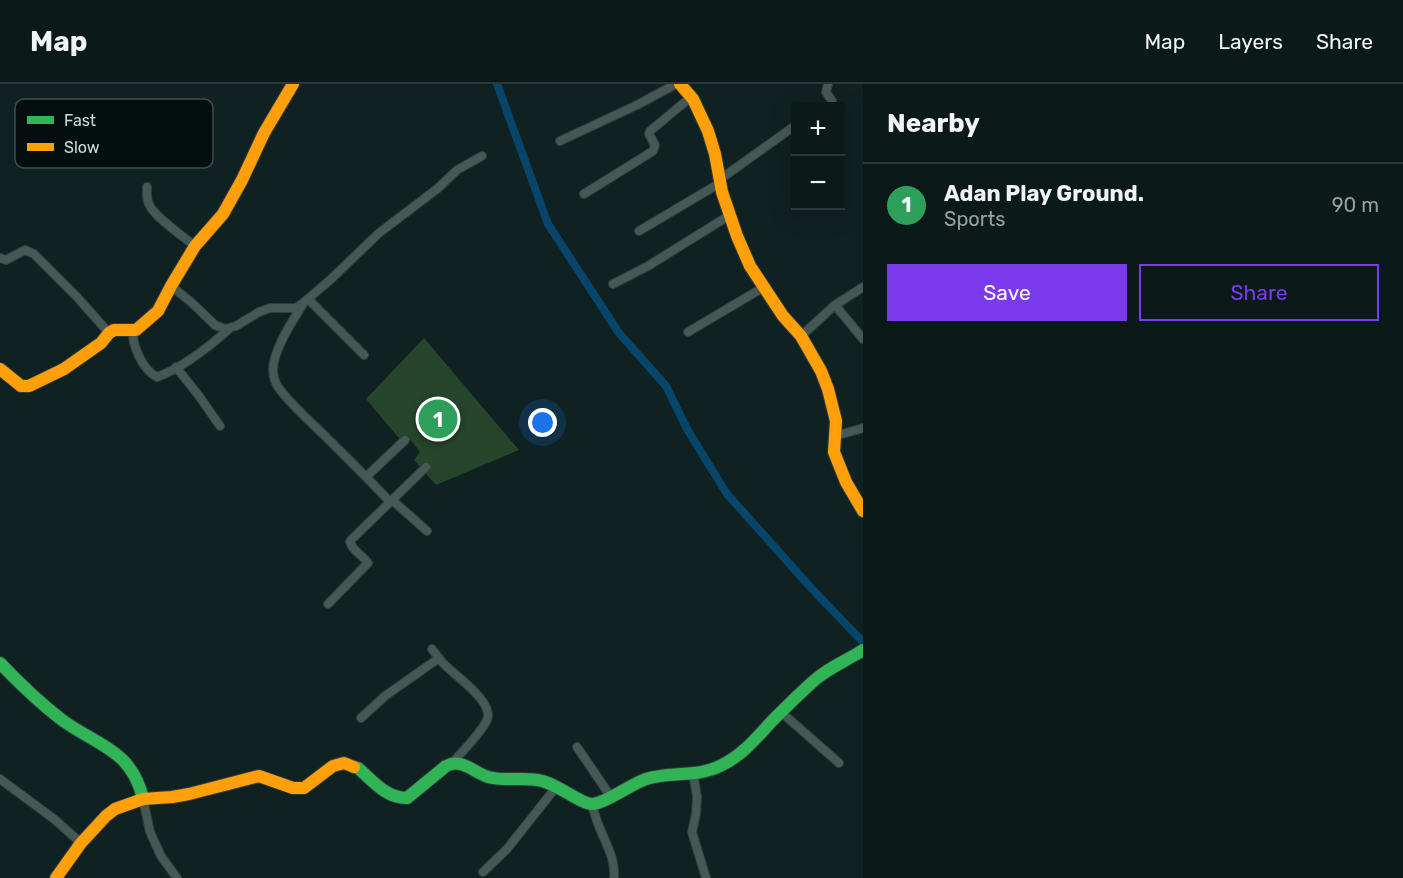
<!DOCTYPE html>
<meta charset="utf-8">
<style>
:root{--surface:#0c1919;--page:#152222;--text:#f1f3f6;--muted:#9aa0a2;--line:#2c3838;--accent:#7c3aed}
body{margin:0;font-family:Rubik,sans-serif;background:var(--page);color:var(--text)}
.controls{position:absolute;right:18px;top:18px;display:grid;overflow:hidden;border-radius:0px;box-shadow:0 6px 24px #0002}
.controls button{width:54px;height:54px;display:grid;place-items:center;padding:0;border:0;border-bottom:2px solid var(--line);background:var(--surface);color:var(--text);font:30px sans-serif}
.you{position:absolute;left:543px;top:339px;width:21px;height:21px;margin:-15px;border:4px solid #fff;border-radius:50%;background:#1a73e8;box-shadow:0 0 0 9px #1a73e833}
.badge{display:grid;place-items:center;width:39px;height:39px;border-radius:50%;background:var(--accent);color:#fff;font-size:20px;font-weight:700}
.pin{position:absolute;translate:-50% -50%;border:3px solid #fff;box-shadow:0 2px 6px #0006}
.list{margin:0;padding:0;list-style:none}
h2{display:flex;justify-content:space-between;align-items:center;height:78px;margin:0;padding:0 24px;font-size:26px}
h2 small{font-size:20px;font-weight:400;color:var(--muted)}
.list li{display:grid;grid-template-columns:39px 1fr auto;gap:18px;align-items:center;box-sizing:border-box;height:84px;padding:0 24px;border-top:2px solid var(--line)}
.list b{display:block;font-size:22px;white-space:nowrap}
.list p{margin:0;font-size:20px;white-space:nowrap;color:var(--muted)}
.list em{font-size:20px;font-style:normal;color:var(--muted)}
.actions{display:flex;gap:12px;padding:18px 24px}
.actions a{flex:1;padding:14px 0;border:2px solid var(--accent);border-radius:0px;text-align:center;font-size:21px;color:var(--accent)}
.actions .main{background:var(--accent);color:#fff}
.map{position:relative;flex:none;width:863px;height:794px;overflow:hidden}
header{display:flex;align-items:center;gap:36px;box-sizing:border-box;height:84px;padding:0 30px;background:var(--surface);border-bottom:2px solid var(--line)}
header strong{font-size:28px}
nav{display:flex;gap:33px;margin-inline-start:auto;font-size:21px}
main{display:flex}
aside{flex:1;background:var(--surface)}
.map>svg:first-child{display:block}
.green{fill:#26452b}
.lines{fill:none;stroke-linecap:round;stroke-linejoin:round}
.canal{stroke:#08456b;stroke-width:8}
.street-casing{stroke:#303d3d;stroke-width:10}
.fast-casing{stroke:#303d3d;stroke-width:14}
.slow-casing{stroke:#303d3d;stroke-width:14}
.street{stroke:#455853;stroke-width:8}
.fast{stroke:#30b455;stroke-width:12}
.slow{stroke:#ff9f0a;stroke-width:12}
.key{fill:#040e0e;stroke:#404c4c;stroke-width:1.5}
.key-label{font-size:16px;fill:#cbdbdb}
</style>
<header>
<strong>Map</strong>
<nav><a>Map</a><a>Layers</a><a>Share</a></nav>
</header>
<main>
<div class="map">
<svg width="863" height="794" viewBox="0 0 863 794">
<rect width="100%" height="100%" fill="#102121"/>
<path class="green" d="M 424,254 L 519,366 L 436,401 L 414,376 L 420,368 L 411,356 L 403,359 L 366,315 Z"/>
<g class="lines">
<path class="canal" d="M 497,0 L 548,140 L 619,249 L 666,302 L 687,345 L 727,410 L 812,505 L 863,558"/>
<defs>
<path id="street" d="M 828,0 L 826,8 L 832,17 L 832,22
M 560,57 L 637,21 L 676,0
M 719,96 L 796,41
M 147,103 C 147,110 146,116 150,122 C 155,133 184,153 195,162
M 584,110 L 653,67 L 655,61 L 649,50 L 650,47 L 691,13
M 639,147 L 720,99
M 0,174 L 6,176 L 25,166 L 34,170 L 77,213 L 109,249
M 613,200 L 648,182 L 730,131
M 171,202 L 191,218 L 215,241 L 225,245 L 236,242 L 259,228 L 270,224 L 296,224 L 303,219 L 330,196 L 379,149 L 437,105 L 457,86 L 482,72
M 308,215 L 364,271
M 303,220 C 293,236 273,266 273,286 C 273,294 276,301 281,307 C 293,322 308,336 322,349 C 345,372 368,394 390,418
M 835,221 L 863,255
M 133,247 C 132,262 143,286 157,293 C 182,284 210,262 229,245
M 688,248 L 764,203
M 801,252 L 835,221 L 863,203
M 176,283 L 199,312 L 220,342
M 835,352 L 863,344
M 367,392 L 405,356
M 392,416 L 427,447
M 328,520 L 368,479 C 363,471 353,468 350,458 L 351,456 L 426,383
M 432,565 C 436,570 439,575 444,580 C 454,591 495,618 487,636 C 481,649 462,668 452,679
M 781,628 L 839,679
M 361,634 L 385,612 L 439,574
M 577,663 L 611,713
M 693,690 L 697,712 L 696,730 L 692,748 L 706,794
M 0,695 L 54,735 L 81,759
M 143,715 L 150,748 L 161,772 L 177,794
M 592,720 C 593,724 594,729 596,734 C 602,754 616,772 614,794
M 483,788 L 507,765 L 557,702"/>
<path id="fast" d="M 0,579 C 19,599 40,619 62,636 C 98,662 132,666 143,715
M 354,683 L 358,684 C 373,697 386,714 407,714 L 446,682 C 462,674 473,688 488,693 C 507,698 525,692 542,697 C 557,700 581,720 592,720 C 604,720 633,699 646,695 C 671,687 698,694 722,681 C 743,671 757,653 773,636 C 787,622 801,608 816,595 C 830,583 848,576 863,566"/>
<path id="slow" d="M 680,0 L 693,15 L 708,47 L 715,70 L 722,108 L 737,152 L 750,182 L 783,232 L 801,252 L 821,287 L 828,305 L 836,337 L 834,368 L 846,398 L 863,427
M 0,285 L 21,302 L 29,302 L 64,285 L 101,259 L 109,249 L 114,246 L 136,246 L 158,227 L 171,202 L 195,162 L 223,130 L 242,96 L 264,49 L 293,0
M 56,794 L 81,759 L 106,732 L 115,725 L 143,715 L 172,713 L 189,710 L 259,692 L 293,704 L 304,704 L 333,682 L 344,679 L 354,683"/>
</defs>
<use href="#street" class="street-casing"/>
<use href="#fast" class="fast-casing"/>
<use href="#slow" class="slow-casing"/>
<use href="#street" class="street"/>
<use href="#fast" class="fast"/>
<use href="#slow" class="slow"/>
</g>
<rect x="15" y="15" width="198" height="69" rx="9" class="key"/>
<rect x="27" y="32" width="27" height="8" fill="#30b455"/>
<rect x="27" y="59" width="27" height="8" fill="#ff9f0a"/>
<g class="key-label">
<text x="64" y="42">Fast</text>
<text x="64" y="69">Slow</text>
</g>
</svg>
<div class="controls">
<button>+</button>
<button>−</button>
</div>
<div class="you"></div>
<div class="pin badge" style="left:438px;top:335px;background:#2e9e5b">1</div>
</div>
<aside>
<h2>Nearby<small></small></h2>
<ul class="list">
<li><span class="badge" style="background:#2e9e5b">1</span><div><b>Adan Play Ground.</b><p>Sports</p></div><em>90 m</em></li>
</ul>
<div class="actions"><a class="main">Save</a><a>Share</a></div>
</aside>
</main>
